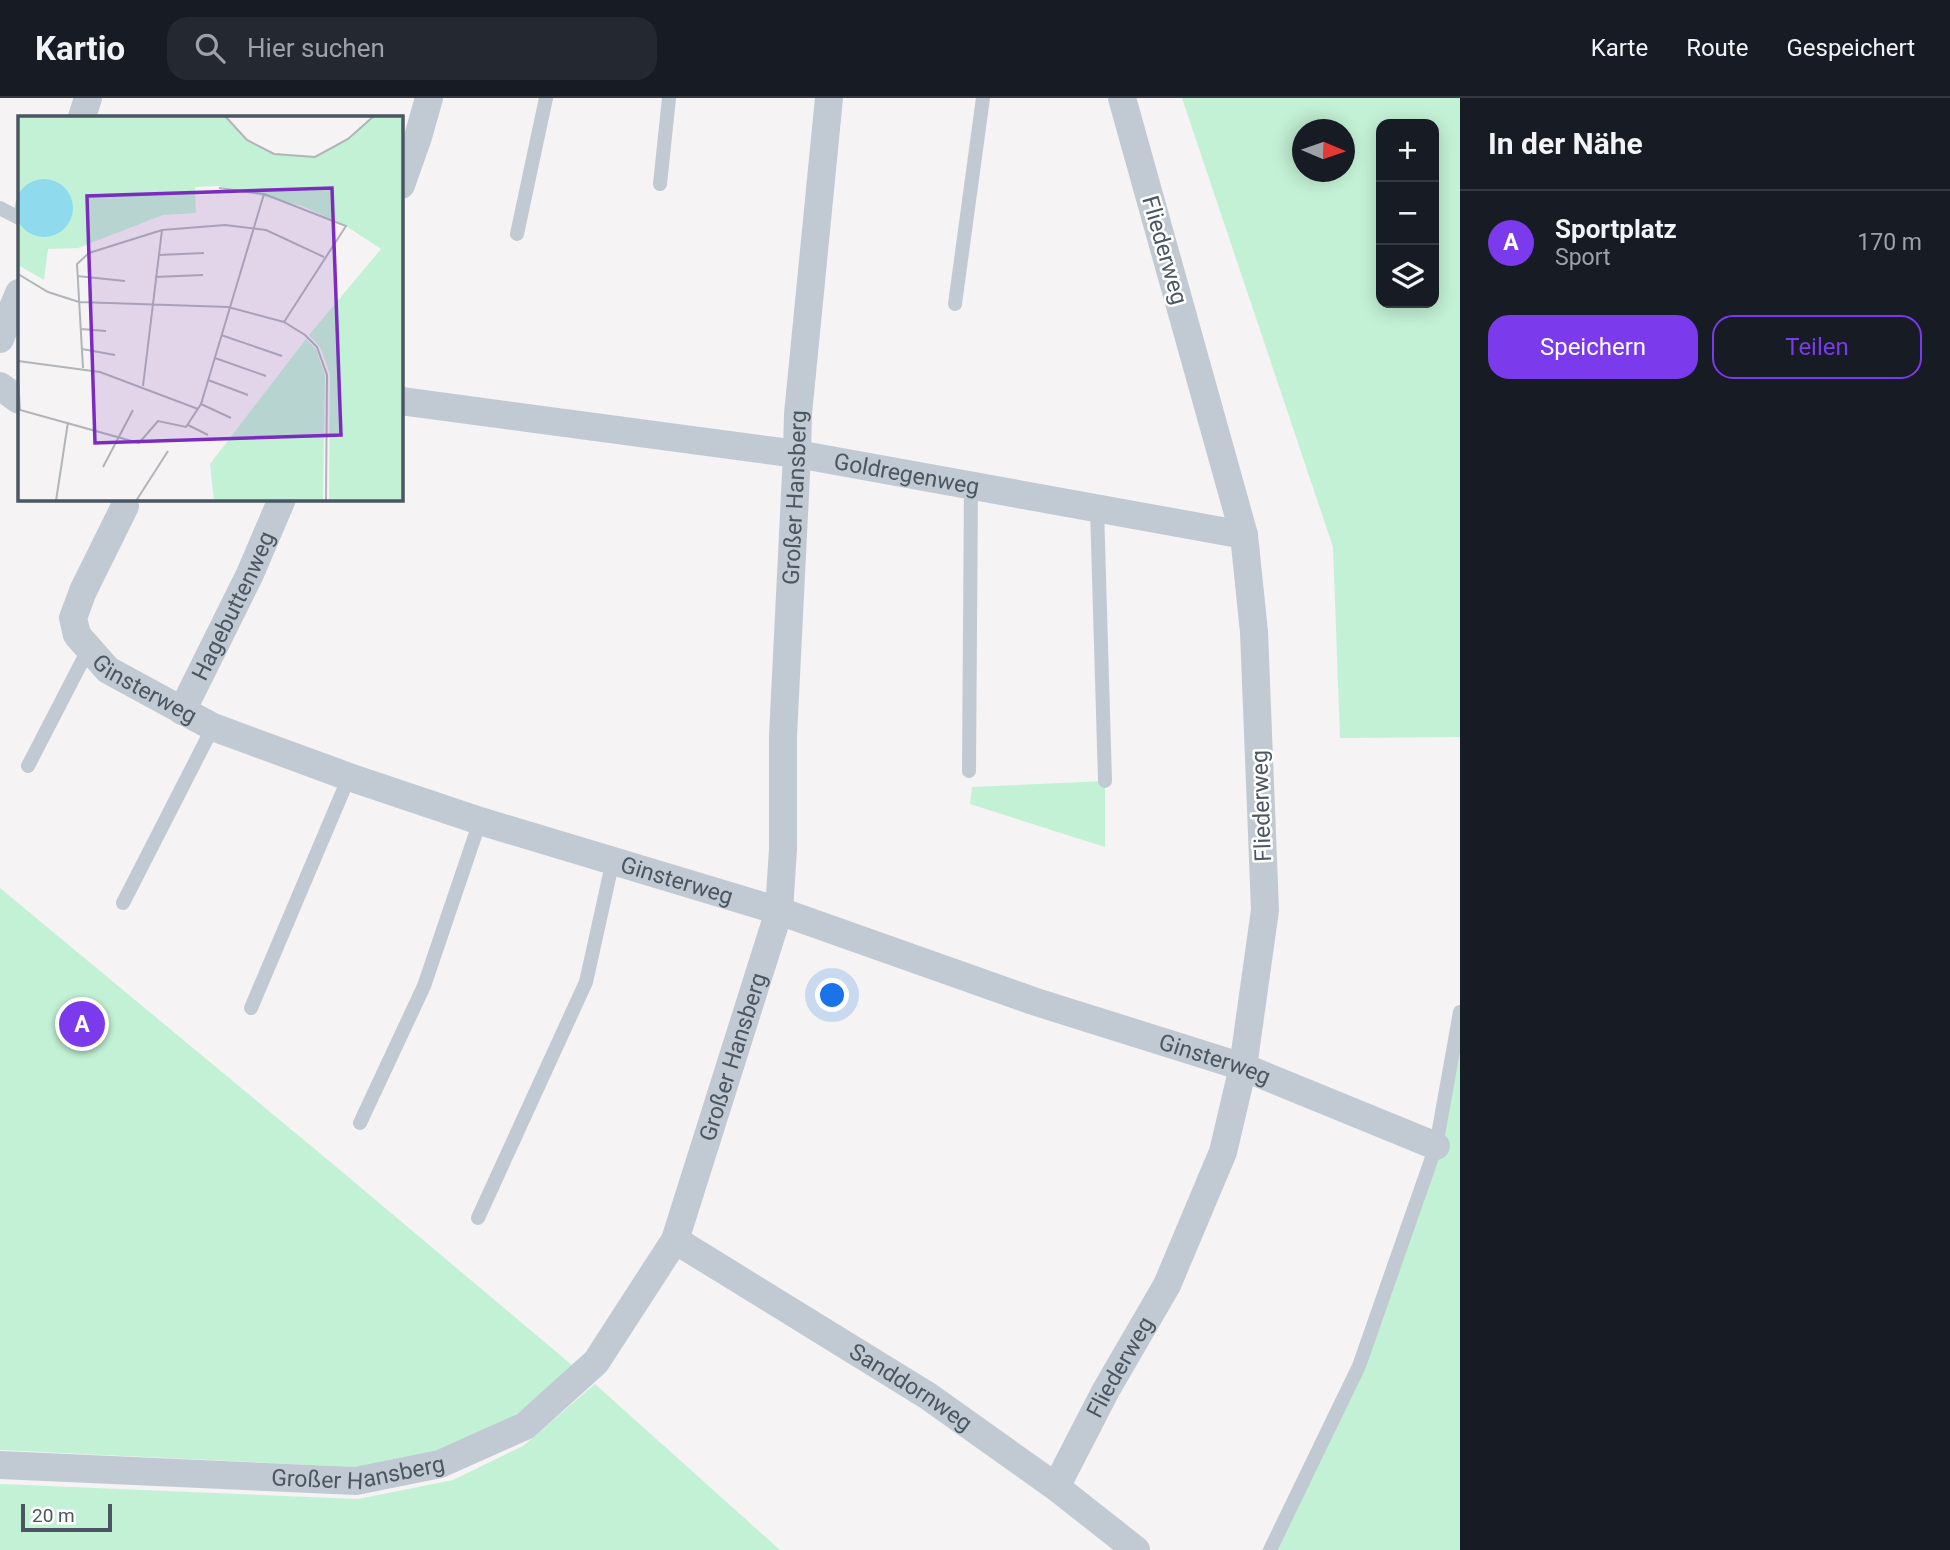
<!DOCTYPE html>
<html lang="de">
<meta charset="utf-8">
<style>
:root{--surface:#171b24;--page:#242831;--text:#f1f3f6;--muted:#9ea1a6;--line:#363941;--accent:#7c3aed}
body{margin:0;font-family:Roboto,sans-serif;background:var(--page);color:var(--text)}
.controls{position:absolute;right:21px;top:21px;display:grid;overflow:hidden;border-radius:14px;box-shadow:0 4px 18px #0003}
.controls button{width:63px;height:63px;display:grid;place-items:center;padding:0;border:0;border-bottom:2px solid var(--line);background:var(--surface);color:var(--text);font:35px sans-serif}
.compass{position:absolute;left:1292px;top:21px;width:63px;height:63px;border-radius:50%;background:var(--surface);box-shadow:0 4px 18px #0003;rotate:92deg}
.scale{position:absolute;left:21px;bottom:18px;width:91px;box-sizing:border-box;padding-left:7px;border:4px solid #4a5661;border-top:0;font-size:19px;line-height:24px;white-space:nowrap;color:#4a5661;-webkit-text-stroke:5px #fff;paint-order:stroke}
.you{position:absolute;left:833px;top:898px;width:24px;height:24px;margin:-18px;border:5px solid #fff;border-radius:50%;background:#1a73e8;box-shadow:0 0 0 10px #1a73e833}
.badge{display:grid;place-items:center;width:46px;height:46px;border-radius:50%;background:var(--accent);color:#fff;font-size:23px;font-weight:700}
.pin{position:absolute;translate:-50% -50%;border:4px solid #fff;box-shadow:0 2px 7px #0006}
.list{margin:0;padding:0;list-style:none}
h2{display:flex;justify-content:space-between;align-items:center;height:91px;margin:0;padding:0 28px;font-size:30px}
h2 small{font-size:23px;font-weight:400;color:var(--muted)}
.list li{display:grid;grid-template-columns:46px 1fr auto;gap:21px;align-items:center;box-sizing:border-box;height:105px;padding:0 28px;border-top:2px solid var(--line)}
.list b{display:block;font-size:26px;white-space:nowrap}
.list p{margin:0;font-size:23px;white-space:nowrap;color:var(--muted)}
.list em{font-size:23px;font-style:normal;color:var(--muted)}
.actions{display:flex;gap:14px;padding:21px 28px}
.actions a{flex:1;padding:16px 0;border:2px solid var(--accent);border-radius:21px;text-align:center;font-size:24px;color:var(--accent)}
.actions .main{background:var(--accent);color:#fff}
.icon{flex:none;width:38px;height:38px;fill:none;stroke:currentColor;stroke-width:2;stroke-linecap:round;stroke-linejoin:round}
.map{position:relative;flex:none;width:1460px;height:1452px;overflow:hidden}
header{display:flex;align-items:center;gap:42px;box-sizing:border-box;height:98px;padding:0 35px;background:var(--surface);border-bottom:2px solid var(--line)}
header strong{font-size:33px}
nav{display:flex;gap:38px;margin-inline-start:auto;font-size:24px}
.search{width:490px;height:63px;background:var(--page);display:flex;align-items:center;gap:18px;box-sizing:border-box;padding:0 24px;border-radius:21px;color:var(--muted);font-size:26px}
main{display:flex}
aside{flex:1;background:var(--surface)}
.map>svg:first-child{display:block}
.green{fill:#c3f1d5;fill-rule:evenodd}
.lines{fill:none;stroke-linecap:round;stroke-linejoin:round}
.service{stroke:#c1cad2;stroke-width:14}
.minor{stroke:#c1cad2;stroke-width:28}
.labels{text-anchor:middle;stroke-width:5;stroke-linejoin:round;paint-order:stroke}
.street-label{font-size:23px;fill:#4a5661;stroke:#fff}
.inset-road{fill:none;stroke:#b1b4b9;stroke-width:2}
.view{fill:#7b2cbf;fill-opacity:0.15;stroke:#7b2cbf;stroke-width:3.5}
.inset-edge{fill:none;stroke:#4a5661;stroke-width:3.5}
</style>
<header>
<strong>Kartio</strong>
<div class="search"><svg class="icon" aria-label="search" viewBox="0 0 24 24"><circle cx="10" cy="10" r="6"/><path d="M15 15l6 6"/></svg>Hier suchen</div>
<nav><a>Karte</a><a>Route</a><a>Gespeichert</a></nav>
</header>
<main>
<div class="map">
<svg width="1460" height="1452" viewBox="0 0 1460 1452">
<rect width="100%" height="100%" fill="#f5f3f3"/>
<path class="green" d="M 1182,0 L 1460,0 L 1460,639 L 1340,640 L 1333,449 ZM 1434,26 L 1434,205 L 1381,205 L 1381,26 ZM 1302,32 L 1344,32 L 1344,74 L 1302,74 Z
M 1105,683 L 1105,749 L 970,706 L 972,689 Z
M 0,790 L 328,1062 L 573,1268 L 510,1322 L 440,1356 L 354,1369 L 0,1352 Z
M 1460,937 L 1460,1452 L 1270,1452 L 1359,1268 L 1436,1048 Z
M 595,1286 L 780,1452 L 0,1452 L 0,1386 L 358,1401 L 453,1382 L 523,1348 Z"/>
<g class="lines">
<path class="service" d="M 660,86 L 669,0
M 0,110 L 19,120
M 517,136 L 546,0
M 955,206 L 983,0
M 1097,410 L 1105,683
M 28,668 L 89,550
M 969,673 L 971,387
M 123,805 L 213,629
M 251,910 L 349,679
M 360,1025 L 424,888 L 480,723
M 478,1120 L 586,884 L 613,762
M 1270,1452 L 1359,1268 L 1436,1048 L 1460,914"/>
<g class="minor">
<path d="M 82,19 L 88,0"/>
<path d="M 401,87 L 418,39 L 429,0"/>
<path d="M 0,241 L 19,195"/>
<path d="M 0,288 L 19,302"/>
<path id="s1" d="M 401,303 L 797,356 L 1244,437"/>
<path id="s2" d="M 124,401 L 125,408 L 83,493 L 73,520 L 77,537 L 108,572 L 213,629 L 349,679 L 480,723 L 779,813 L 1033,903 L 1243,969 L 1436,1048"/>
<path id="s3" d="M 182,613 L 250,476 L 282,401"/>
<path id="s4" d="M 675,1142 L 928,1298 L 1056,1389 L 1136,1452"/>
<path id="s5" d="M 0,1367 L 356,1383 L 440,1366 L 525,1328 L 596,1264 L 675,1142 L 779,813 L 783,751 L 783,638 L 797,356 L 798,316 L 829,0"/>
<path id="s6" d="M 1056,1389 L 1106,1292 L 1167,1187 L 1223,1054 L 1243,969 L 1265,812 L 1254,534 L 1244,437 L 1122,0"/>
</g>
</g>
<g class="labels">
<g class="street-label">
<text transform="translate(1165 152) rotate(74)" y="8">Fliederweg</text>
<text dy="8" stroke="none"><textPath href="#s1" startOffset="511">Goldregenweg</textPath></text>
<text dy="8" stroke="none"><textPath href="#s5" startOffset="1535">Großer Hansberg</textPath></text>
<text dy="8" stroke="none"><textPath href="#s3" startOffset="117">Hagebuttenweg</textPath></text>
<text dy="8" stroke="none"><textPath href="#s2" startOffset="236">Ginsterweg</textPath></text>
<text transform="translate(1261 708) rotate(-92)" y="8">Fliederweg</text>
<text dy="8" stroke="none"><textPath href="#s2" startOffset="803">Ginsterweg</textPath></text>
<text dy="8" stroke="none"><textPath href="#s5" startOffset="968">Großer Hansberg</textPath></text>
<text dy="8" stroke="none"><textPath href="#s2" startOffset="1370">Ginsterweg</textPath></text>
<text dy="8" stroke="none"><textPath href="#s6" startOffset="136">Fliederweg</textPath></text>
<text dy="8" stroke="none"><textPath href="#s4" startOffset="278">Sanddornweg</textPath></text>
<text dy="8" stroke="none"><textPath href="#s5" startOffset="359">Großer Hansberg</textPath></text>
</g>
</g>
<g transform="translate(18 18)">
<rect width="385" height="385" fill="#f5f3f3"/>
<path d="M 0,0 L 206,0 L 230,25 L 256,37 L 297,41 L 330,22 L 354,0 L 385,0 L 385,385 L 311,385 L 312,258 L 302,231 L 291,219 L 363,133 L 328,110 L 284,90 L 200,70 L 177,71 L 178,97 L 145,99 L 60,132 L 30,133 L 26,164 L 0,149 ZM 288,223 L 298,233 L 307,259 L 305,385 L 196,385 L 192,348 Z" fill="#c3f1d5"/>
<path d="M-3 92a29 29 0 1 1 58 0a29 29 0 1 1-58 0Z" fill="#90daee"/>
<path class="inset-road" d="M 207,0 L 229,24 L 256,38 L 297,41 L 330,23 L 356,0M 201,72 L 246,78 L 328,110 L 266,206M 140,139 L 186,137M 0,158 L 30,176 L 61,186 L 210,191 L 266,206 L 287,219 L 299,231 L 309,259 L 308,385M 59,160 L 107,165M 137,161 L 185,159M 63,213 L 88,215M 203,219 L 264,240M 64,233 L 97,239M 197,242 L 248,260M 0,245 L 82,256 L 180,293M 65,252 L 59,148 L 71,137 L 144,114 L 207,109 L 248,114 L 306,141M 0,263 L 2,294 L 121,327 L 140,305 L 168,311 L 183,288 L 246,78M 190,264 L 230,279M 125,270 L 144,114M 183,288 L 213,302M 170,309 L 190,319M 85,351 L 115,294M 38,385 L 50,306M 118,385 L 150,335"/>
<path class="view" d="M 314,72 L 323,319 L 77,327 L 69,80 Z"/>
<rect width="385" height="385" class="inset-edge"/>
</g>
</svg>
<div class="controls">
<button>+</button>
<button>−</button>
<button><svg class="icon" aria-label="layers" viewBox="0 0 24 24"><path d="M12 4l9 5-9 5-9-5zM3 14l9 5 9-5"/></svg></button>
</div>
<svg class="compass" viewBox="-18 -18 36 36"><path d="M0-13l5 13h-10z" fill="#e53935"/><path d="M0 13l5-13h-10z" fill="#9ea1a6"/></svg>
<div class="scale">20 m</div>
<div class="you"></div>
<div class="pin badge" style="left:82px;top:926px">A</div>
</div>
<aside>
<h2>In der Nähe<small></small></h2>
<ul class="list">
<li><span class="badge">A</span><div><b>Sportplatz</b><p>Sport</p></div><em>170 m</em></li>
</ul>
<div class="actions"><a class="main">Speichern</a><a>Teilen</a></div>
</aside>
</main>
